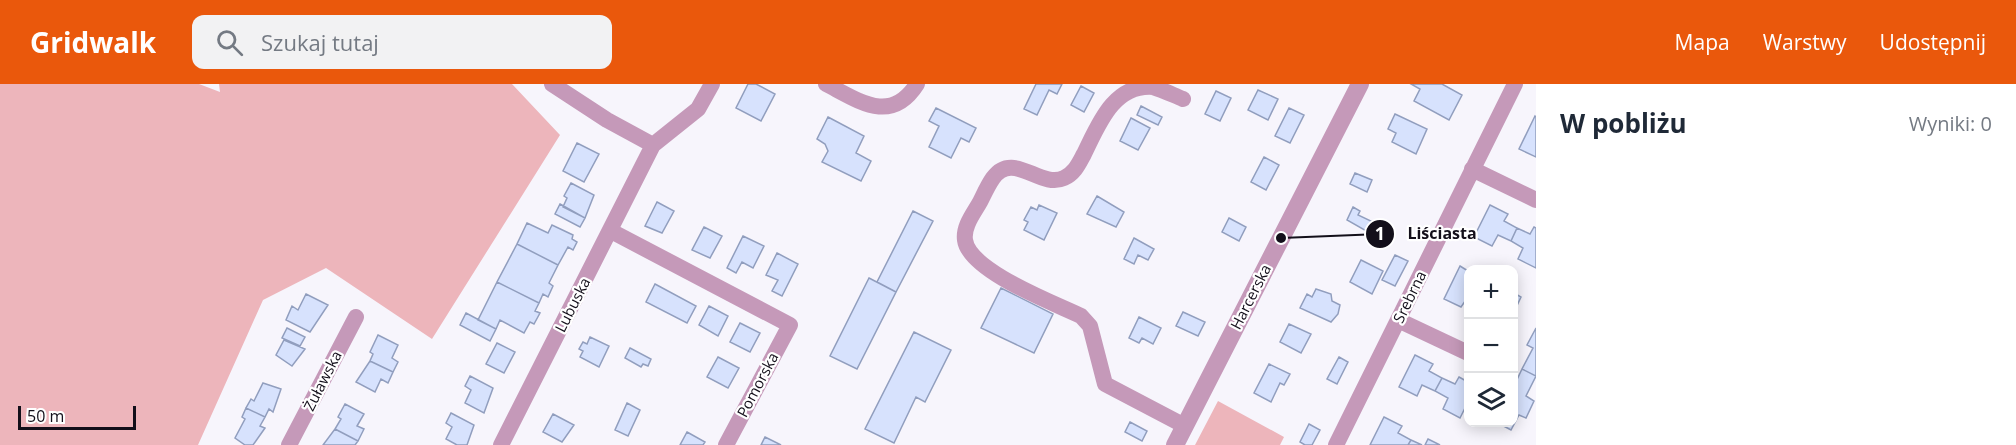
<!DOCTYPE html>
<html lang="pl">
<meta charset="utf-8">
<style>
:root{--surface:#fff;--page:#f2f2f3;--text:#1f2937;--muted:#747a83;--line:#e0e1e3;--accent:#ea580c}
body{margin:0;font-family:"Open Sans",sans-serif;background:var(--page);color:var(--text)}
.controls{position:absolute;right:18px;bottom:18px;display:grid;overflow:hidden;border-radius:12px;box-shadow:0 3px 15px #0003}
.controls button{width:54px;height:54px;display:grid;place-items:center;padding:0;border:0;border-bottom:2px solid var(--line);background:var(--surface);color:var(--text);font:30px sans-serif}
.scale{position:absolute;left:18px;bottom:15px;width:118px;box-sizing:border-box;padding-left:6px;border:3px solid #130f1a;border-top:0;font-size:16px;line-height:21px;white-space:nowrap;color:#130f1a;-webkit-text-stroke:4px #fff;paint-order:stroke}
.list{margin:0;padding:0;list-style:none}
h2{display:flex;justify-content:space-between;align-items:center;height:78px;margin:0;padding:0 24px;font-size:26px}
h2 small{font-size:20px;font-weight:400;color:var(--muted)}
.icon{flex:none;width:33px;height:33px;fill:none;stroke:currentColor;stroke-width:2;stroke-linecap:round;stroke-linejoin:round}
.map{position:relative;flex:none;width:1536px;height:361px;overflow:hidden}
header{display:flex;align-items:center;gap:36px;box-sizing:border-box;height:84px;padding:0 30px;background:var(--accent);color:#fff}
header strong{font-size:28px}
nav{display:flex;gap:33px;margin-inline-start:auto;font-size:21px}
.search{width:420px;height:54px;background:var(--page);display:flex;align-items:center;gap:15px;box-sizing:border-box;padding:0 21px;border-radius:12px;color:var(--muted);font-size:22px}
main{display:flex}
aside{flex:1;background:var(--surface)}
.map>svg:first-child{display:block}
.green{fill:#edb5bb}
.building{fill:#d7e2fd;stroke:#919ebe;stroke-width:1.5}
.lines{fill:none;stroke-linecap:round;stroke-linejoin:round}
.minor{stroke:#c599b9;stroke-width:16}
.tertiary{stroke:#c599b9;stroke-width:18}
.labels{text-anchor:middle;stroke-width:4.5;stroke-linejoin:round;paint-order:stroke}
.street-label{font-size:15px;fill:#130f1a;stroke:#fff}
.leader{fill:none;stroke:#130f1a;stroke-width:2}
.callout-dot{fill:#130f1a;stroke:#fff;stroke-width:2}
.mark-label{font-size:18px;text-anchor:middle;font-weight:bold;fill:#fff}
.callout-label{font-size:16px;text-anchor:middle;font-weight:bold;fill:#130f1a;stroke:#fff;stroke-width:4.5;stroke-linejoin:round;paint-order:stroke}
</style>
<header>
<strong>Gridwalk</strong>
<div class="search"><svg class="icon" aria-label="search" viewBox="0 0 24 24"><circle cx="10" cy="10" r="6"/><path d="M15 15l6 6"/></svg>Szukaj tutaj</div>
<nav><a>Mapa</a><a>Warstwy</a><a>Udostępnij</a></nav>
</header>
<main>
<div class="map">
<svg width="1536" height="361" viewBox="0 0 1536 361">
<rect width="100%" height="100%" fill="#f7f5fc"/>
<path class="green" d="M 0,0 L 199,0 L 220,8 L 219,0 L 512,0 L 560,51 L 432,255 L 326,184 L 263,216 L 198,361 L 0,361 Z
M 1218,317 L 1284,353 L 1280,361 L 1195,361 Z"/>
<path class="building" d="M 748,0 L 756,0 L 775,10 L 761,37 L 736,24 Z
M 1036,0 L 1062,0 L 1057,10 L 1049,6 L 1037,31 L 1024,25 Z
M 1411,0 L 1442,0 L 1462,11 L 1449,36 L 1414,17 L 1420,5 Z
M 1081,2 L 1094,9 L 1084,28 L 1071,21 Z
M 1258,6 L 1278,15 L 1268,36 L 1248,26 Z
M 1216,7 L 1231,14 L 1220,37 L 1205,30 Z
M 1141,22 L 1162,33 L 1158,41 L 1137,31 Z
M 936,24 L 976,44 L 969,58 L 961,54 L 951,74 L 929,63 L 939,42 L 929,37 Z
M 1289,24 L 1304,31 L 1290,59 L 1275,52 Z
M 1395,30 L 1427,45 L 1416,70 L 1392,58 L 1396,49 L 1388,45 Z
M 1535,32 L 1536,33 L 1536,73 L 1519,65 Z
M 828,33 L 864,52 L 856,69 L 871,77 L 861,97 L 822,78 L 828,67 L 825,60 L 817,55 Z
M 1131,34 L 1150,44 L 1138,66 L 1120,57 Z
M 577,59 L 599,70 L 584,98 L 563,87 Z
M 1264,73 L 1279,81 L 1266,106 L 1251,98 Z
M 1355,89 L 1372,96 L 1367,108 L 1350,100 Z
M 571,99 L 594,111 L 585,134 L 563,123 L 567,114 L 564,112 Z
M 1097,112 L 1124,128 L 1116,143 L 1087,130 Z
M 657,118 L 674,127 L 662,149 L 645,142 Z
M 560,120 L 585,134 L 580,143 L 555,130 Z
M 1039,121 L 1057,129 L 1044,156 L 1024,146 L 1028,138 L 1024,136 L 1031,123 L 1037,126 Z
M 1490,121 L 1508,130 L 1504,137 L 1517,144 L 1511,157 L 1498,151 L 1492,162 L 1474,153 Z
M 1353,123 L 1360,127 L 1358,131 L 1373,138 L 1368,148 L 1347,136 Z
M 913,127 L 933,137 L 896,208 L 877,198 Z
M 1229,134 L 1246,143 L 1239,157 L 1222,148 Z
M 527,139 L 548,149 L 552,141 L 573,151 L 572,155 L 577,158 L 573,166 L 568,163 L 558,181 L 517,160 Z
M 704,143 L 722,152 L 710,174 L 692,166 Z
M 1534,143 L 1536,144 L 1536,184 L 1518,175 L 1523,164 L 1511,157 L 1517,144 L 1530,150 Z
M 743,152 L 764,162 L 753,184 L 742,178 L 736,189 L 727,184 Z
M 1134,154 L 1154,165 L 1148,176 L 1138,171 L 1134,180 L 1124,175 Z
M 517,160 L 558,181 L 549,199 L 553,202 L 548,213 L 543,210 L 539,219 L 497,198 Z
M 777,169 L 798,180 L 782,212 L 772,207 L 778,196 L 766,191 Z
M 1395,171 L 1408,177 L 1395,202 L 1382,196 Z
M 1361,176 L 1383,187 L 1372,210 L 1350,198 Z
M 1460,182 L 1468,187 L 1468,213 L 1461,223 L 1444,215 Z
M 869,194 L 896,208 L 857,285 L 830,272 Z
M 497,198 L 539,219 L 535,227 L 540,229 L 534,240 L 530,238 L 524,249 L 500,236 L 496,245 L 478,236 Z
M 655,200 L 696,222 L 687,239 L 646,218 Z
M 1001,204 L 1053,230 L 1034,269 L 981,244 Z
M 1316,205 L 1331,210 L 1332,217 L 1340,221 L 1338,230 L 1331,238 L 1300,224 L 1307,210 L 1312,213 Z
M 1514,209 L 1521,213 L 1514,228 Z
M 306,210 L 328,221 L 310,248 L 286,236 L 292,222 L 298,226 Z
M 709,222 L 728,232 L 718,252 L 699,241 Z
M 1183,228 L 1205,238 L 1198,252 L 1176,242 Z
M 466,229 L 496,245 L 490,257 L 460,241 Z
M 1139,233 L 1161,244 L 1153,260 L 1142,254 L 1139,259 L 1129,254 Z
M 740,239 L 760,249 L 750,268 L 730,258 Z
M 1289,240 L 1311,250 L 1301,269 L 1280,258 Z
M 287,244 L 305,253 L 300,262 L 282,254 Z
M 1536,244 L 1536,292 L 1522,285 L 1533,264 L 1527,261 Z
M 914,248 L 951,266 L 925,318 L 916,313 L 894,359 L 865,345 Z
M 378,251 L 398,261 L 392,274 L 398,278 L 393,288 L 370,277 L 373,270 L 370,268 Z
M 590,253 L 609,262 L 599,283 L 580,273 L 583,267 L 579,265 L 583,258 L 587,260 Z
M 284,256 L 305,265 L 292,282 L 276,271 Z
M 497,259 L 515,268 L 504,289 L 486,280 Z
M 630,264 L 651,275 L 648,282 L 643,280 L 641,283 L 625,274 Z
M 1415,271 L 1433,280 L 1429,287 L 1442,294 L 1435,307 L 1422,301 L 1417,312 L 1399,303 Z
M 718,273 L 739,284 L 728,304 L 707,293 Z
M 1339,273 L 1348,278 L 1337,300 L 1327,295 Z
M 370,277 L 393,288 L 388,299 L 381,295 L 375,308 L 356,298 Z
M 1269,280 L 1290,290 L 1284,301 L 1280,299 L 1271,318 L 1254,309 Z
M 1522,285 L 1536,292 L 1526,312 L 1534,317 L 1526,334 L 1519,331 L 1511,346 L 1496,338 L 1514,338 L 1514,302 Z
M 470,292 L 493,304 L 484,329 L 465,319 L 471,306 L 465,302 Z
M 1459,293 L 1468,298 L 1468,318 L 1460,334 L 1443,325 L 1448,314 L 1435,307 L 1442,294 L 1455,300 Z
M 263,299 L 281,305 L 273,328 L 269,325 L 265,333 L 246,324 L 251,315 L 254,317 Z
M 627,319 L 640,326 L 628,352 L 615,346 Z
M 345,320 L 364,330 L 357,342 L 364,345 L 358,357 L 335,345 L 341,335 L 338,333 Z
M 246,324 L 265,333 L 260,342 L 265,344 L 253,361 L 245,361 L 235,354 L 245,335 L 242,333 Z
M 451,329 L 474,341 L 467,361 L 457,361 L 446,355 L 452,343 L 446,339 Z
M 553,330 L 574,341 L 562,358 L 543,348 Z
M 1384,333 L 1402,342 L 1398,349 L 1411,356 L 1408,361 L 1370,361 Z
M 1130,338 L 1147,347 L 1142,357 L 1125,348 Z
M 1309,340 L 1320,346 L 1312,361 L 1305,361 L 1300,358 Z
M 335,345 L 358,357 L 355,361 L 323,361 Z
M 687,348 L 705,358 L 703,361 L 680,361 Z
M 765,353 L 781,361 L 761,361 Z
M 1428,355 L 1440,361 L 1425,361 Z
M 1411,356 L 1422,361 L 1408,361 Z"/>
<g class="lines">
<path class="minor" d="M 552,0 L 607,36 L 653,61
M 826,0 C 859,17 891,41 917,0
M 1183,15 C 1173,11 1163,6 1153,3 C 1113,0 1098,42 1084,70 C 1079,79 1075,89 1064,94 C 1040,105 1013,66 993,94 C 988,101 984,110 980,118 C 974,129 963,142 965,156 C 969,187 1054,219 1081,232 L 1090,242 L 1105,300 L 1185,342
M 1472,85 L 1536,116
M 611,147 L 790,241 L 726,361
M 1398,236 L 1468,269
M 289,361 L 356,233
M 501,361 L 653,61 L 698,25 L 712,0
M 1336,361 L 1515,0"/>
<path class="tertiary" d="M 1175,361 L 1360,0"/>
</g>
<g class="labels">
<g class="street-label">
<text transform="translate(1251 213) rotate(-63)" y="5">Harcerska</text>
<text transform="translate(1410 213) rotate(-64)" y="5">Srebrna</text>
<text transform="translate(573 221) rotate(-63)" y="5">Lubuska</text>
<text transform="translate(323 297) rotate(-63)" y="5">Żuławska</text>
<text transform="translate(758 301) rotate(-62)" y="5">Pomorska</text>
</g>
</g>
<path class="leader" d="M1281 154L1380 150"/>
<g class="callout-dot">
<circle cx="1281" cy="154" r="6"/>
<circle cx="1380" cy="150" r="15"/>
</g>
<g class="mark-label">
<text x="1380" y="156">1</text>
</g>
<g class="callout-label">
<text x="1442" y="155">Liściasta</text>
</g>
</svg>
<div class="controls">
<button>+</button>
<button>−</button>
<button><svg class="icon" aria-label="layers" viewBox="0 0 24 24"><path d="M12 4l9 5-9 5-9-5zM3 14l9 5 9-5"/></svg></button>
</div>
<div class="scale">50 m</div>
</div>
<aside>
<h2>W pobliżu<small>Wyniki: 0</small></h2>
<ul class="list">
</ul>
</aside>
</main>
